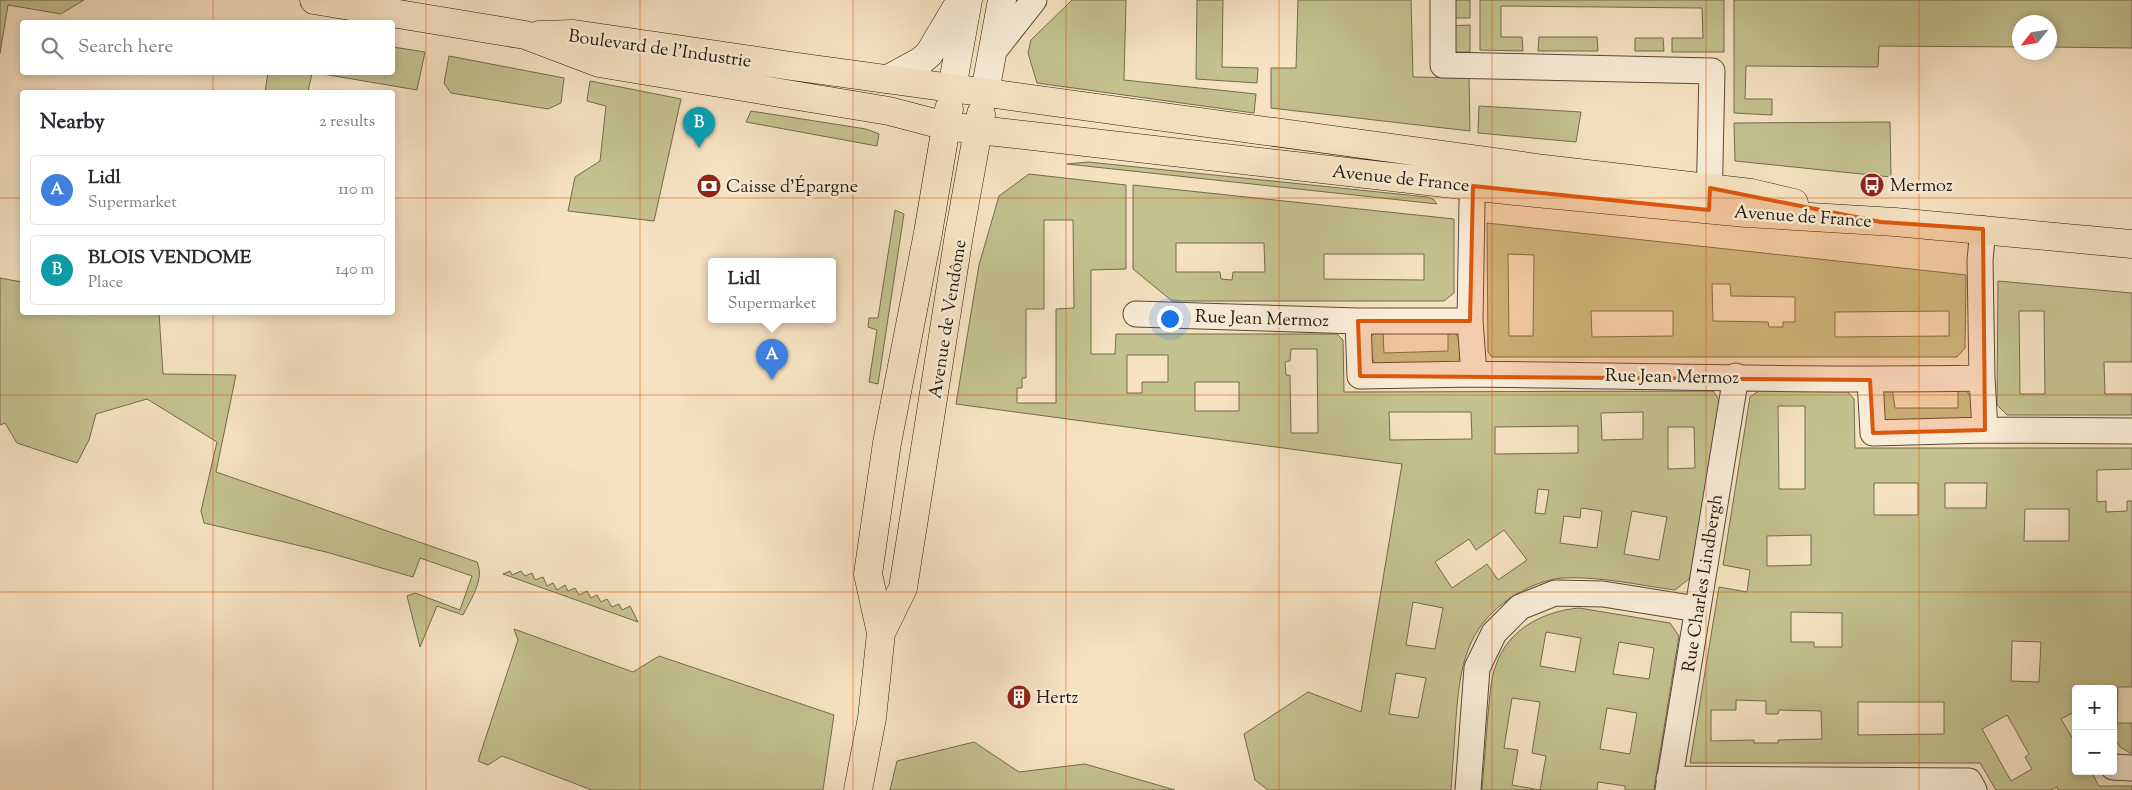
<!DOCTYPE html>
<meta charset="utf-8">
<style>
:root{--surface:#fff;--page:#f7f7f7;--text:#2b2b33;--muted:#7c7c81;--line:#e1e1e2;--accent:#1a73e8}
body{margin:0;font-family:"Sorts Mill Goudy",serif;background:var(--page);color:var(--text)}
.controls{position:absolute;right:15px;bottom:15px;display:grid;overflow:hidden;border-radius:5px;box-shadow:0 2px 8px #0003}
.controls button{width:45px;height:45px;display:grid;place-items:center;padding:0;border:0;border-bottom:1px solid var(--line);background:var(--surface);color:var(--text);font:25px sans-serif}
.compass{position:absolute;left:2012px;top:15px;width:45px;height:45px;border-radius:50%;background:var(--surface);box-shadow:0 2px 8px #0003;rotate:240deg}
.you{position:absolute;left:1169px;top:318px;width:18px;height:18px;margin:-12px;border:4px solid #fff;border-radius:50%;background:#1a73e8;box-shadow:0 0 0 8px #1a73e833}
.badge{display:grid;place-items:center;width:32px;height:32px;border-radius:50%;background:var(--accent);color:#fff;font-size:16px;font-weight:700}
.pin{position:absolute;translate:-50% -41px;filter:drop-shadow(0 1px 2px #0008)}
.pin::after{content:'';position:absolute;top:26px;width:18px;height:15px;background:inherit;clip-path:polygon(0 0,100% 0,50% 100%)}
.popup{position:absolute;left:708px;top:258px;width:128px;height:65px;box-sizing:border-box;display:grid;place-content:center;border-radius:5px;background:var(--surface);filter:drop-shadow(0 1px 4px #0005);font-size:16px;white-space:nowrap;color:var(--muted)}
.popup b{font-size:19px;color:var(--text)}
.popup::after{content:'';position:absolute;left:50%;top:100%;margin-left:-10px;border:10px solid transparent;border-top-color:var(--surface)}
.list{margin:0;padding:0;list-style:none}
h2{display:flex;justify-content:space-between;align-items:center;height:65px;margin:0;padding:0 20px;font-size:21px}
h2 small{font-size:16px;font-weight:400;color:var(--muted)}
.list li{display:grid;grid-template-columns:32px 1fr auto;gap:15px;align-items:center;box-sizing:border-box;height:70px;margin:0 10px 10px;padding:0 10px;border:1px solid var(--line);border-radius:5px}
.list b{display:block;font-size:19px;white-space:nowrap}
.list p{margin:0;font-size:16px;white-space:nowrap;color:var(--muted)}
.list em{font-size:16px;font-style:normal;color:var(--muted)}
.icon{flex:none;width:28px;height:28px;fill:none;stroke:currentColor;stroke-width:2;stroke-linecap:round;stroke-linejoin:round}
.map{position:relative;flex:none;width:2132px;height:790px;overflow:hidden}
.search{position:absolute;background:var(--surface);box-shadow:0 2px 8px #0003;left:20px;top:20px;width:375px;height:55px;display:flex;align-items:center;gap:12px;box-sizing:border-box;padding:0 18px;border-radius:5px;color:var(--muted);font-size:19px}
.panel{position:absolute;background:var(--surface);box-shadow:0 2px 8px #0003;left:20px;top:90px;width:375px;height:225px;border-radius:5px}
.map>svg:first-child{display:block}
.green{fill:#c3c18e;stroke:#746b4d;fill-rule:evenodd}
.lines{fill:none;stroke-linecap:round;stroke-linejoin:round}
.minor-casing{stroke:#5a4839;stroke-width:27}
.secondary-casing{stroke:#26150c;stroke-width:29}
.primary-casing{stroke:#26150c;stroke-width:29}
.minor{stroke:#f9ecd7;stroke-width:25}
.secondary{stroke:#f9ecd7;stroke-width:28}
.primary{stroke:#f6e2c1;stroke-width:28}
.marked{fill:#de560c;fill-opacity:0.2;stroke:#de560c;stroke-width:4;stroke-linejoin:round}
.grid{fill:none;stroke:#de560c;stroke-width:1;stroke-opacity:0.55}
.labels{text-anchor:middle;stroke-width:5;stroke-linejoin:round;paint-order:stroke}
.street-label{font-size:18px;fill:#26150c;stroke:#f9ecd7}
.poi-label{font-size:18px;fill:#26150c;stroke:#f9ecd7;text-anchor:start}
</style>
<div class="map">
<svg width="2132" height="790" viewBox="0 0 2132 790">
<rect width="100%" height="100%" fill="#f6e2c1"/>
<filter id="stains"><feTurbulence type="fractalNoise" baseFrequency=".004" numOctaves="4"/><feColorMatrix values="0 0 0 0 .2 0 0 0 0 .09 0 0 0 0 .02 0 0 0 .5 -.17"/></filter>
<radialGradient id="worn" r=".72"><stop offset=".6" stop-color="#630" stop-opacity="0"/><stop offset="1" stop-color="#630" stop-opacity=".3"/></radialGradient>
<path class="green" d="M 0,0 L 84,0 L 61,14 L 8,5 L 0,53 Z
M 1072,0 L 1126,0 L 1124,80 L 1256,94 L 1254,113 L 1037,83 L 1028,53 L 1031,40 Z
M 1197,0 L 1223,0 L 1222,67 L 1258,68 L 1257,83 L 1196,79 Z
M 1298,0 L 1411,0 L 1413,77 L 1469,78 L 1470,131 L 1271,108 L 1271,68 L 1296,68 Z
M 1448,0 L 1470,0 L 1470,18 L 1448,18 Z
M 1480,0 L 1724,0 L 1724,52 L 1672,52 L 1672,38 L 1703,38 L 1702,8 L 1501,6 L 1501,37 L 1522,37 L 1523,51 L 1480,50 Z
M 1734,0 L 2132,0 L 2132,48 L 2050,47 L 2050,22 L 2020,22 L 2019,47 L 1879,46 L 1878,67 L 1746,66 L 1745,99 L 1772,99 L 1772,115 L 1734,113 Z
M 1470,25 L 1470,52 L 1452,52 L 1448,26 Z
M 1539,37 L 1597,37 L 1598,51 L 1538,51 Z
M 1635,38 L 1663,38 L 1664,51 L 1635,51 Z
M 393,47 L 425,52 L 417,90 L 317,73 L 392,72 Z
M 449,56 L 564,78 L 561,103 L 548,109 L 451,93 L 444,83 Z
M 268,73 L 312,73 L 308,92 L 265,92 Z
M 590,81 L 681,99 L 654,221 L 568,211 L 575,177 L 600,161 L 606,106 L 587,101 Z
M 1479,106 L 1581,112 L 1576,142 L 1478,133 Z
M 751,111 L 866,129 L 879,134 L 877,146 L 746,122 Z
M 1890,122 L 1891,177 L 1735,161 L 1734,123 Z
M 1088,162 L 1427,197 L 1433,199 L 1437,204 L 1067,164 Z
M 1029,174 L 1126,185 L 1126,269 L 1091,270 L 1091,354 L 1115,354 L 1116,334 L 1337,334 L 1343,340 L 1344,392 L 1713,391 L 1720,401 L 1690,578 L 1675,590 C 1638,585 1599,576 1562,578 C 1544,580 1527,587 1512,597 C 1466,627 1460,666 1456,718 C 1454,742 1453,766 1451,790 L 1268,790 L 1255,780 L 1244,734 L 1308,692 L 1361,712 L 1402,464 L 956,404 L 979,265 L 999,196 ZM 1044,220 L 1073,220 L 1074,308 L 1056,309 L 1056,403 L 1017,403 L 1017,388 L 1022,388 L 1022,378 L 1026,378 L 1026,309 L 1044,309 ZM 1291,349 L 1317,349 L 1318,433 L 1291,433 L 1290,375 L 1286,375 L 1285,362 L 1290,361 ZM 1127,355 L 1168,355 L 1168,382 L 1142,382 L 1142,393 L 1127,393 ZM 1195,382 L 1239,382 L 1239,411 L 1195,411 ZM 1389,412 L 1471,412 L 1472,439 L 1390,440 ZM 1643,412 L 1643,439 L 1602,440 L 1601,413 ZM 1578,426 L 1578,453 L 1495,454 L 1495,427 ZM 1668,427 L 1694,427 L 1695,468 L 1668,469 ZM 1538,489 L 1549,490 L 1545,514 L 1535,513 ZM 1581,508 L 1602,511 L 1597,548 L 1560,543 L 1564,516 L 1580,518 ZM 1632,511 L 1667,517 L 1659,560 L 1624,554 ZM 1504,530 L 1527,560 L 1498,580 L 1487,564 L 1452,588 L 1435,562 L 1469,539 L 1476,550 ZM 1413,602 L 1443,608 L 1435,649 L 1406,645 ZM 1396,673 L 1426,678 L 1418,718 L 1389,714 Z
M 1133,185 L 1454,219 L 1454,293 L 1444,301 L 1172,301 L 1133,269 ZM 1176,243 L 1264,243 L 1265,272 L 1233,272 L 1232,280 L 1221,279 L 1220,272 L 1176,272 ZM 1324,254 L 1424,254 L 1424,280 L 1324,279 Z
M 895,210 L 904,214 L 878,384 L 869,382 L 877,330 L 868,327 L 869,318 L 878,318 Z
M 1487,223 L 1966,275 L 1965,348 L 1957,357 L 1492,357 L 1488,352 ZM 1508,254 L 1534,255 L 1533,336 L 1509,336 ZM 1712,284 L 1730,284 L 1731,296 L 1795,297 L 1795,322 L 1783,322 L 1783,327 L 1769,327 L 1768,322 L 1713,321 ZM 1591,311 L 1673,311 L 1673,336 L 1592,337 ZM 1949,311 L 1949,336 L 1835,337 L 1835,312 Z
M 0,278 L 22,282 L 22,312 L 159,313 L 163,374 L 236,375 L 216,472 L 477,562 C 485,579 471,599 463,615 L 437,606 L 420,647 L 407,596 L 415,593 L 460,610 L 472,576 L 420,558 L 413,577 L 326,552 L 204,523 L 201,511 L 217,442 L 147,399 L 96,414 L 89,440 L 77,463 L 17,443 L 5,423 L 0,425 Z
M 1998,281 L 2132,293 L 2132,362 L 2104,362 L 2105,394 L 2132,394 L 2132,415 L 2007,415 L 1997,405 ZM 2019,311 L 2044,311 L 2045,394 L 2020,394 Z
M 1448,330 C 1460,333 1461,343 1463,354 L 1456,363 L 1376,365 L 1370,354 L 1371,337 L 1375,333 L 1383,331 L 1384,353 L 1448,351 Z
M 1892,387 L 1895,408 L 1958,408 L 1958,387 C 1973,390 1974,406 1971,419 L 1883,421 L 1882,391 Z
M 1760,390 L 1846,390 L 1854,399 L 1855,448 L 2132,448 L 2132,469 L 2097,470 L 2097,502 L 2106,501 L 2106,512 L 2127,511 L 2127,501 L 2132,501 L 2132,687 L 2118,687 L 2117,723 L 2132,723 L 2132,754 L 2120,747 L 2113,737 L 2113,689 L 2076,689 L 2076,711 L 2061,719 L 2076,744 L 2076,771 L 2091,771 L 2099,786 L 2132,786 L 2132,790 L 2058,790 L 2057,787 L 2051,790 L 1996,790 L 1980,763 L 1690,763 L 1719,587 L 1747,592 L 1750,570 L 1723,565 L 1750,397 ZM 1778,406 L 1805,406 L 1805,489 L 1779,489 ZM 1874,483 L 1918,483 L 1918,515 L 1874,515 ZM 1945,483 L 1987,483 L 1986,508 L 1945,508 ZM 2025,509 L 2069,509 L 2069,541 L 2024,541 ZM 1811,535 L 1811,565 L 1767,566 L 1767,536 ZM 1791,612 L 1842,613 L 1842,647 L 1814,647 L 1814,642 L 1791,642 ZM 2012,641 L 2041,642 L 2039,682 L 2011,681 ZM 1736,700 L 1766,701 L 1766,714 L 1778,714 L 1779,710 L 1821,711 L 1822,739 L 1778,740 L 1778,743 L 1754,743 L 1754,740 L 1711,741 L 1711,710 L 1736,710 ZM 1858,702 L 1944,702 L 1944,734 L 1858,735 ZM 2007,715 L 2029,754 L 2025,757 L 2032,769 L 2011,781 L 1982,729 Z
M 510,571 L 512,575 L 521,571 L 525,576 L 532,573 L 535,580 L 543,577 L 547,586 L 553,583 L 557,590 L 565,585 L 568,591 L 575,588 L 579,595 L 587,591 L 591,598 L 597,595 L 601,602 L 607,599 L 612,607 L 619,604 L 622,610 L 630,606 L 638,622 L 503,574 Z
M 1579,608 L 1670,623 L 1679,636 L 1654,790 L 1625,790 L 1625,786 L 1598,782 L 1597,790 L 1482,790 C 1484,765 1486,739 1488,714 C 1490,698 1490,680 1496,665 C 1508,629 1544,611 1579,608 ZM 1546,632 L 1581,638 L 1575,672 L 1540,666 ZM 1619,642 L 1654,648 L 1649,679 L 1613,674 ZM 1512,698 L 1540,702 L 1532,753 L 1546,756 L 1540,790 L 1512,785 L 1518,750 L 1504,748 ZM 1607,708 L 1637,713 L 1630,754 L 1600,749 Z
M 514,629 L 633,672 L 659,656 L 834,715 L 823,790 L 592,790 L 502,756 L 488,765 L 478,761 L 518,640 Z
M 974,742 L 1019,772 L 1085,764 L 1175,790 L 890,790 L 897,761 Z"/>
<g class="lines">
<defs>
<path id="minor" d="M 1443,0 L 1443,65 L 1712,71 L 1709,207
M 993,52 L 1034,0
M 1136,314 L 1358,321 L 1470,321
M 1358,321 L 1360,376 L 1474,374 L 1470,321 L 1472,203 L 1476,166
M 1474,374 C 1643,376 1813,381 1982,378 L 1985,430 L 2132,431
M 1982,378 L 1980,260 L 1983,229
M 1870,380 L 1873,433 L 1985,430
M 2113,767 L 2132,768
M 1669,779 L 1969,781 L 1974,790
M 1468,790 L 1477,668 L 1494,633 L 1520,607 L 1555,593 L 1603,594 L 1697,609
M 1668,790 L 1736,376"/>
<path id="secondary" d="M 888,79 L 921,61 L 929,54 L 961,0
M 952,88 L 968,0
M 985,92 L 1002,0"/>
<path id="primary" d="M 314,0 L 525,35 L 599,63 L 889,111 L 946,126 L 979,130 L 1515,191 L 1746,213 L 1895,222 L 2132,244
M 539,35 L 574,34 L 791,66 L 1537,168 L 1751,193 L 1794,203
M 881,633 L 903,588 L 959,235 L 981,114
M 858,790 L 872,718 L 881,633 L 868,574 L 887,443 L 928,233 L 949,109"/>
</defs>
<use href="#minor" class="minor-casing"/>
<use href="#secondary" class="secondary-casing"/>
<use href="#primary" class="primary-casing"/>
<use href="#minor" class="minor"/>
<use href="#secondary" class="secondary"/>
<use href="#primary" class="primary"/>
</g>
<path class="marked" d="M 1473,186 L 1709,210 L 1710,188 L 1881,222 L 1983,229 L 1985,430 L 1873,433 L 1870,380 L 1360,376 L 1358,321 L 1470,321 Z"/>
<path class="grid" d="M 213,0 L 213,22M 426,0 L 426,790M 640,0 L 640,790M 853,0 L 853,790M 1066,0 L 1066,790M 1279,0 L 1279,790M 1492,0 L 1492,790M 1706,0 L 1706,790M 1919,0 L 1919,790M 213,72 L 213,92M 0,198 L 22,198M 392,198 L 2132,198M 213,312 L 213,790M 0,395 L 2132,395M 0,592 L 2132,592"/>
<defs>
<symbol id="bus-disc" viewBox="-11 -11 22 22"><circle r="9.5" fill="#8f2418" stroke="#f9ecd7"/><path d="M-5-6H5V4H4V6H2V4H-2V6H-4V4H-5ZM-3.5-4V0h7V-4ZM-3.5 1.2v1.5H-2V1.2ZM2 1.2v1.5H3.5V1.2Z" fill="#fff"/></symbol>
<symbol id="bank-disc" viewBox="-11 -11 22 22"><circle r="9.5" fill="#8f2418" stroke="#f9ecd7"/><path d="M-6-4H6V4H-6ZM0-2.3a2.3 2.3 0 1 0 0 4.6a2.3 2.3 0 1 0 0-4.6Z" fill="#fff"/></symbol>
<symbol id="building-disc" viewBox="-11 -11 22 22"><circle r="9.5" fill="#8f2418" stroke="#f9ecd7"/><path d="M-4-6H4V6H1V3H-1V6H-4ZM-2.5-4.3h1.7v1.8h-1.7ZM.8-4.3h1.7v1.8H.8ZM-2.5-1h1.7V.8h-1.7ZM.8-1h1.7V.8H.8Z" fill="#fff"/></symbol>
</defs>
<g fill-rule="evenodd">
<use href="#bus-disc" x="1858" y="171" width="28" height="28"/>
<use href="#bank-disc" x="695" y="172" width="28" height="28"/>
<use href="#building-disc" x="1005" y="683" width="28" height="28"/>
</g>
<g class="labels">
<g class="street-label">
<text transform="translate(660 48) rotate(8)" y="6">Boulevard de l'Industrie</text>
<text transform="translate(1401 178) rotate(6)" y="6">Avenue de France</text>
<text transform="translate(1803 216) rotate(4)" y="6">Avenue de France</text>
<text transform="translate(1262 318) rotate(2)" y="6">Rue Jean Mermoz</text>
<text transform="translate(947 319) rotate(-81)" y="6">Avenue de Vendôme</text>
<text transform="translate(1672 376) rotate(1)" y="6">Rue Jean Mermoz</text>
<text transform="translate(1702 583) rotate(-81)" y="6">Rue Charles Lindbergh</text>
</g>
<g class="poi-label">
<text x="1890" y="191">Mermoz</text>
<text x="726" y="192">Caisse d'Épargne</text>
<text x="1036" y="703">Hertz</text>
</g>
</g>
<rect width="100%" height="100%" filter="url(#stains)"/>
<rect width="100%" height="100%" fill="url(#worn)"/>
</svg>
<div class="controls">
<button>+</button>
<button>−</button>
</div>
<svg class="compass" viewBox="-18 -18 36 36"><path d="M0-13l5 13h-10z" fill="#e53935"/><path d="M0 13l5-13h-10z" fill="#7c7c81"/></svg>
<div class="you"></div>
<div class="pin badge" style="left:772px;top:380px;background:#3f7fe0">A</div>
<div class="popup"><b>Lidl</b>Supermarket</div>
<div class="pin badge" style="left:699px;top:148px;background:#0f9aa8">B</div>
<div class="search"><svg class="icon" aria-label="search" viewBox="0 0 24 24"><circle cx="10" cy="10" r="6"/><path d="M15 15l6 6"/></svg>Search here</div>
<section class="panel">
<h2>Nearby<small>2 results</small></h2>
<ul class="list">
<li><span class="badge" style="background:#3f7fe0">A</span><div><b>Lidl</b><p>Supermarket</p></div><em>110 m</em></li>
<li><span class="badge" style="background:#0f9aa8">B</span><div><b>BLOIS VENDOME</b><p>Place</p></div><em>140 m</em></li>
</ul>
</section>
</div>
